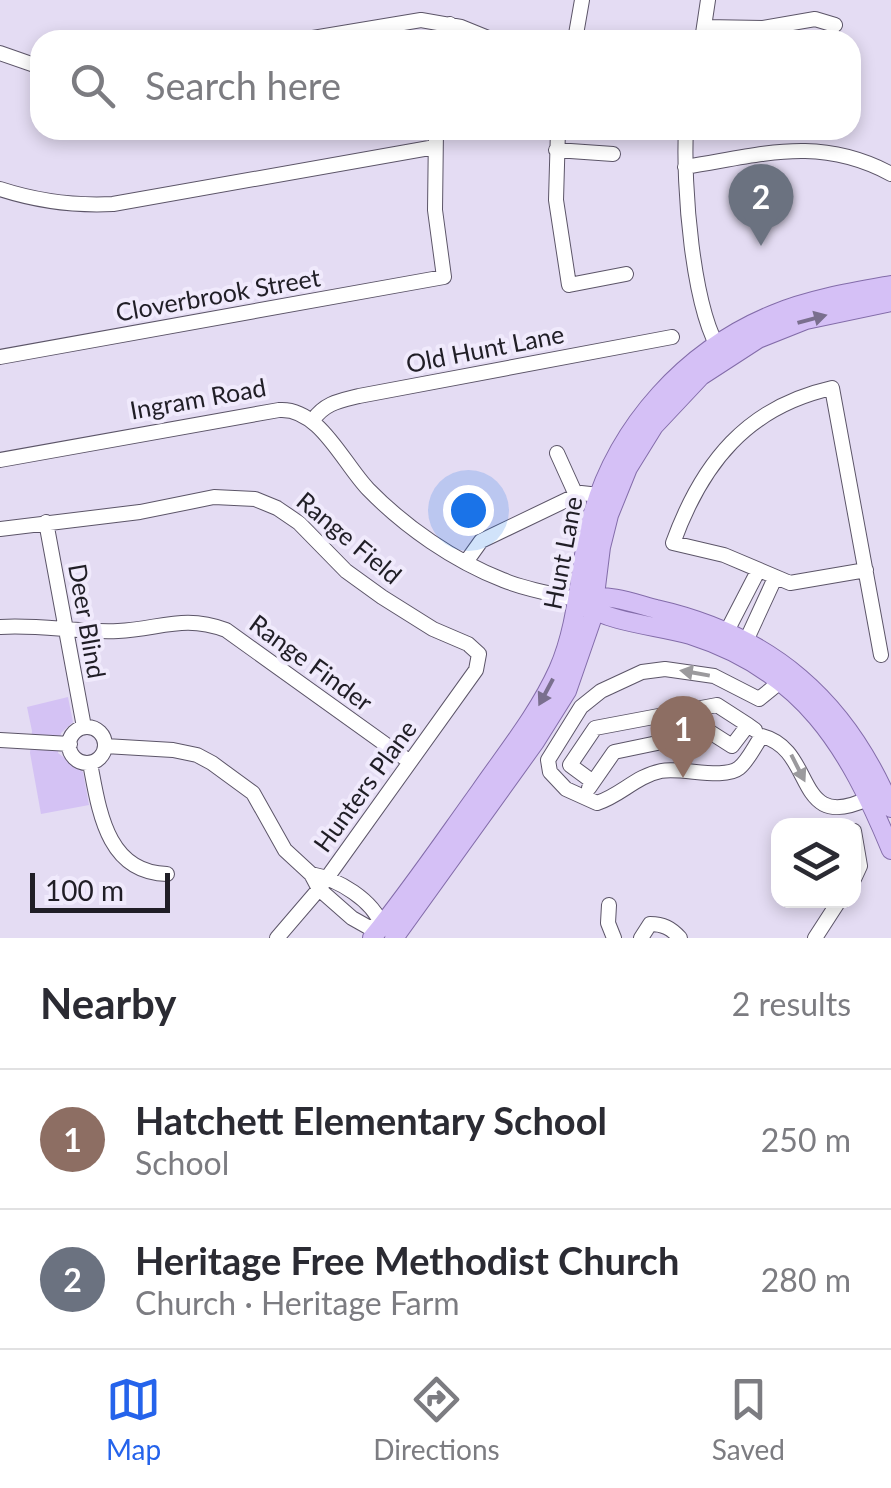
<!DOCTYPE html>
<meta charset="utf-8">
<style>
:root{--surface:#fff;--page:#f7f7f7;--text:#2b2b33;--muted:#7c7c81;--line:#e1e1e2;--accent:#2563eb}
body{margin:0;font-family:Lato,sans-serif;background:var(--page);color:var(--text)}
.controls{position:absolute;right:30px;bottom:30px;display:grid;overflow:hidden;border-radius:20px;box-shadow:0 5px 15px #0003}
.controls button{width:90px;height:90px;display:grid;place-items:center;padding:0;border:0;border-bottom:2px solid var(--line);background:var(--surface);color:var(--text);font:50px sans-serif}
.scale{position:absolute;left:30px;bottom:25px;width:140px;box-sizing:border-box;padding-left:10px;border:5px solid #201e26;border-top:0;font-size:28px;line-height:35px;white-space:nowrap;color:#201e26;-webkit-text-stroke:8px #f0eafc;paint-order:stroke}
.you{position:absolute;left:468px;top:510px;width:35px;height:35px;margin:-25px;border:8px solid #fff;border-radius:50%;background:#1a73e8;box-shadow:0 0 0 15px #1a73e833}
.badge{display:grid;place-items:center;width:65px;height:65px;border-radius:50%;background:var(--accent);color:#fff;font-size:32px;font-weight:700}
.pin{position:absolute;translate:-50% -82px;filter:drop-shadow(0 2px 5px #0008)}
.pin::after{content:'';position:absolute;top:52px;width:35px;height:30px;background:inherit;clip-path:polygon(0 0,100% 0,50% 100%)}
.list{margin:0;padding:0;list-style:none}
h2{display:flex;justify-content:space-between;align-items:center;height:130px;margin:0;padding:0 40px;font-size:42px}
h2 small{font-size:32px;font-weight:400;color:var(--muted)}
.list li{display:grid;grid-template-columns:65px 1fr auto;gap:30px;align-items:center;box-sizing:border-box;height:140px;padding:0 40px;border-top:2px solid var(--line)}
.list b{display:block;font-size:38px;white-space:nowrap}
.list p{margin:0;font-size:32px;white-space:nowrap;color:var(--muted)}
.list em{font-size:32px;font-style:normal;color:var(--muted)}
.icon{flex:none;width:55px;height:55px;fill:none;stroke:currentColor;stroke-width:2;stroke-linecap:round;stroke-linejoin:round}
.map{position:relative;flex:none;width:891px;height:938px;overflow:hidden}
.search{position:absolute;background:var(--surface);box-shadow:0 5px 15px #0003;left:30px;right:30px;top:30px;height:110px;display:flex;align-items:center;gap:25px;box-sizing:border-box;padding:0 35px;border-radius:30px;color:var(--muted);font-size:38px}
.sheet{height:410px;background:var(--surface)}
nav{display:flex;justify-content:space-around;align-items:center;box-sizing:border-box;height:140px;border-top:2px solid var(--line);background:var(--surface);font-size:28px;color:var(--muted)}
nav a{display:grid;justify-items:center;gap:5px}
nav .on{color:var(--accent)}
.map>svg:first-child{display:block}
.green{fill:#d4c2f4}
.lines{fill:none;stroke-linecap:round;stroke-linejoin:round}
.minor-casing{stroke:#5c5568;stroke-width:16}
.major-casing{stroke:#836ca9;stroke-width:20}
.minor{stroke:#fff;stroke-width:14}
.major{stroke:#d5c0f6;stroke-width:18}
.oneway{fill:#7a6f8e}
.oneway2{fill:#9b9a9d}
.labels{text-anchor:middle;stroke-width:8;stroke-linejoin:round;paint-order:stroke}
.street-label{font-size:25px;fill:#201e26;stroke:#f0eafc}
</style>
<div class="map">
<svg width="891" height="938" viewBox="0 0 891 938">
<rect width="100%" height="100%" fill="#e4dcf3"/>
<path class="green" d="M 68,697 L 73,722 L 61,733 L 58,753 L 83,772 L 89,805 L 41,814 L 30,753 L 32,731 L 27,707 Z"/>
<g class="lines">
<defs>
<path id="minor" d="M 705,27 L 763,28 L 815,19 L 835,25
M 301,40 L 421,20 L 461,27 L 493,40
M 447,40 L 450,24
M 575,40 L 582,0
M 702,40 L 708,0
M 0,53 L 40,67
M 558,130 L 556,200 L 569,285 L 626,274
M 686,130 C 683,183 692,311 722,354
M 556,150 L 613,154
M 685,167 C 762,155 818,135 891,174
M 0,189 C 37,201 74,206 113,204 L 435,147
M 0,357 L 444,277 L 435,210 L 436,130
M 313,420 C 325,403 339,401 359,396 L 672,337
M 557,453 L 576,495
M 0,460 L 279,410 C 319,407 343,463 368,489 C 405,527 454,561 503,580 C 527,590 554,594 579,600
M 46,522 L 84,727
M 0,529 L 140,512 L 214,497 L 255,499 L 277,508 L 299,523 L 346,571 L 382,597 L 433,629 L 468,644 L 479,654 L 476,670 L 319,889 L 277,938
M 466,562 L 481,541 L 581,493 L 599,495
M 866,570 L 790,583 L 724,555 L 673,543 C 702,463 747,407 832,388 L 881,655
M 0,627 C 39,624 79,633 118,631 C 160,629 184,614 226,630 L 410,762
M 727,631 L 758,571
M 746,641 L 775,578
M 780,682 L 759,699 L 714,676 L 665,669 L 642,672 L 601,691 L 581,707 L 548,760 L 550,772 L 566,789 L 597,803 C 620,796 636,776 661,771 C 682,767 724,780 739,768 C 748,761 755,745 762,736 C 817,750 793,835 869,798
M69 745a18 18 0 1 1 36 0a18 18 0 1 1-36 0Z
M 0,740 L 70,744
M 105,746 L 173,750 L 197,755 L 212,763 L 253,793 L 285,850 L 311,874 L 319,889 L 352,918 L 368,927 L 382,926 C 373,900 338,879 311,874
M 90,763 C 99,809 106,873 167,874
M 593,782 L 570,765 L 595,728 L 717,705 L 748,725
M 589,788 L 614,752 L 710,732 L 732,746 L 748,725 L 755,730
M 854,831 L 860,866 L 854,879
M 609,905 L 608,923 L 614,938
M 641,938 L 650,924 C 663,924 671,928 680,938
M 815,938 L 839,901"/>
<path id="major" d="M 589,598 C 610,594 636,604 656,609 C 771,635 846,700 891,808
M 587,606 C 612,623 660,626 690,635 C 803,671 848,746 891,850
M 372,938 C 410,891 444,841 480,791 C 507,752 538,714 558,670 C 580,620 578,568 592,516 C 618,425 686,350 774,314 C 810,299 852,292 891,285
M 394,938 L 535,742 L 567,691 L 592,619 L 601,547 L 609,515 L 628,468 L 654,426 L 701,376 L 758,339 L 806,320 L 891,302"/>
</defs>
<use href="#minor" class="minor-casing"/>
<use href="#major" class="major-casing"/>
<use href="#minor" class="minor"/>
<use href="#major" class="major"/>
</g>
<defs><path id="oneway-solid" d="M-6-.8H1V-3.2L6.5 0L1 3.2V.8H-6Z" transform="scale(2.5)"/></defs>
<g class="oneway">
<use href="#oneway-solid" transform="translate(812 319) rotate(-15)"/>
<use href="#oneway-solid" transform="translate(546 692) rotate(118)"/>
</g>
<g class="oneway2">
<use href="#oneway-solid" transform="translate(695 673) rotate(-170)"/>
<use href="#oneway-solid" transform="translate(798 768) rotate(63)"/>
</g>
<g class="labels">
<g class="street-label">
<text transform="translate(218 295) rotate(-10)" y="9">Cloverbrook Street</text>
<text transform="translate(485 349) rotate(-11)" y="9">Old Hunt Lane</text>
<text transform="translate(198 399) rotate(-10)" y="9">Ingram Road</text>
<text transform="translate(349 538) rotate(40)" y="9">Range Field</text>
<text transform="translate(563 553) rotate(-79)" y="9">Hunt Lane</text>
<text transform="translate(87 621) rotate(80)" y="9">Deer Blind</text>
<text transform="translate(311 663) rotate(36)" y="9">Range Finder</text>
<text transform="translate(365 786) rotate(-54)" y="9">Hunters Plane</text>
</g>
</g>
</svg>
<div class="controls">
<button><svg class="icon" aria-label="layers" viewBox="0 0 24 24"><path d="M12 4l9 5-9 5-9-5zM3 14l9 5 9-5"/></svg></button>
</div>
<div class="scale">100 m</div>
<div class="you"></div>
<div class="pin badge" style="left:683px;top:778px;background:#8d6e63">1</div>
<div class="pin badge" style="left:761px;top:246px;background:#6b7280">2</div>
<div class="search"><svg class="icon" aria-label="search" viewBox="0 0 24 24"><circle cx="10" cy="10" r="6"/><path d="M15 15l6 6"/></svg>Search here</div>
</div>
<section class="sheet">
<h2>Nearby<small>2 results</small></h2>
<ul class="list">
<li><span class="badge" style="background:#8d6e63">1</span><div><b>Hatchett Elementary School</b><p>School</p></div><em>250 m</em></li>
<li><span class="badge" style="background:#6b7280">2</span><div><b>Heritage Free Methodist Church</b><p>Church · Heritage Farm</p></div><em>280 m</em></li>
</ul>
</section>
<nav>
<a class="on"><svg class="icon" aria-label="map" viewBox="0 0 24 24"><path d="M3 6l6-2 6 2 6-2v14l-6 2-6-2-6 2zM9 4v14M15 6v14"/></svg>Map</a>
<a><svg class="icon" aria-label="directions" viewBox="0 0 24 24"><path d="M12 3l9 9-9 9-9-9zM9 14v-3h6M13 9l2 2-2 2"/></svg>Directions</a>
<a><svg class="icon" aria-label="saved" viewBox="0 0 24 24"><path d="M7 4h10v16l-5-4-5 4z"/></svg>Saved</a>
</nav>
